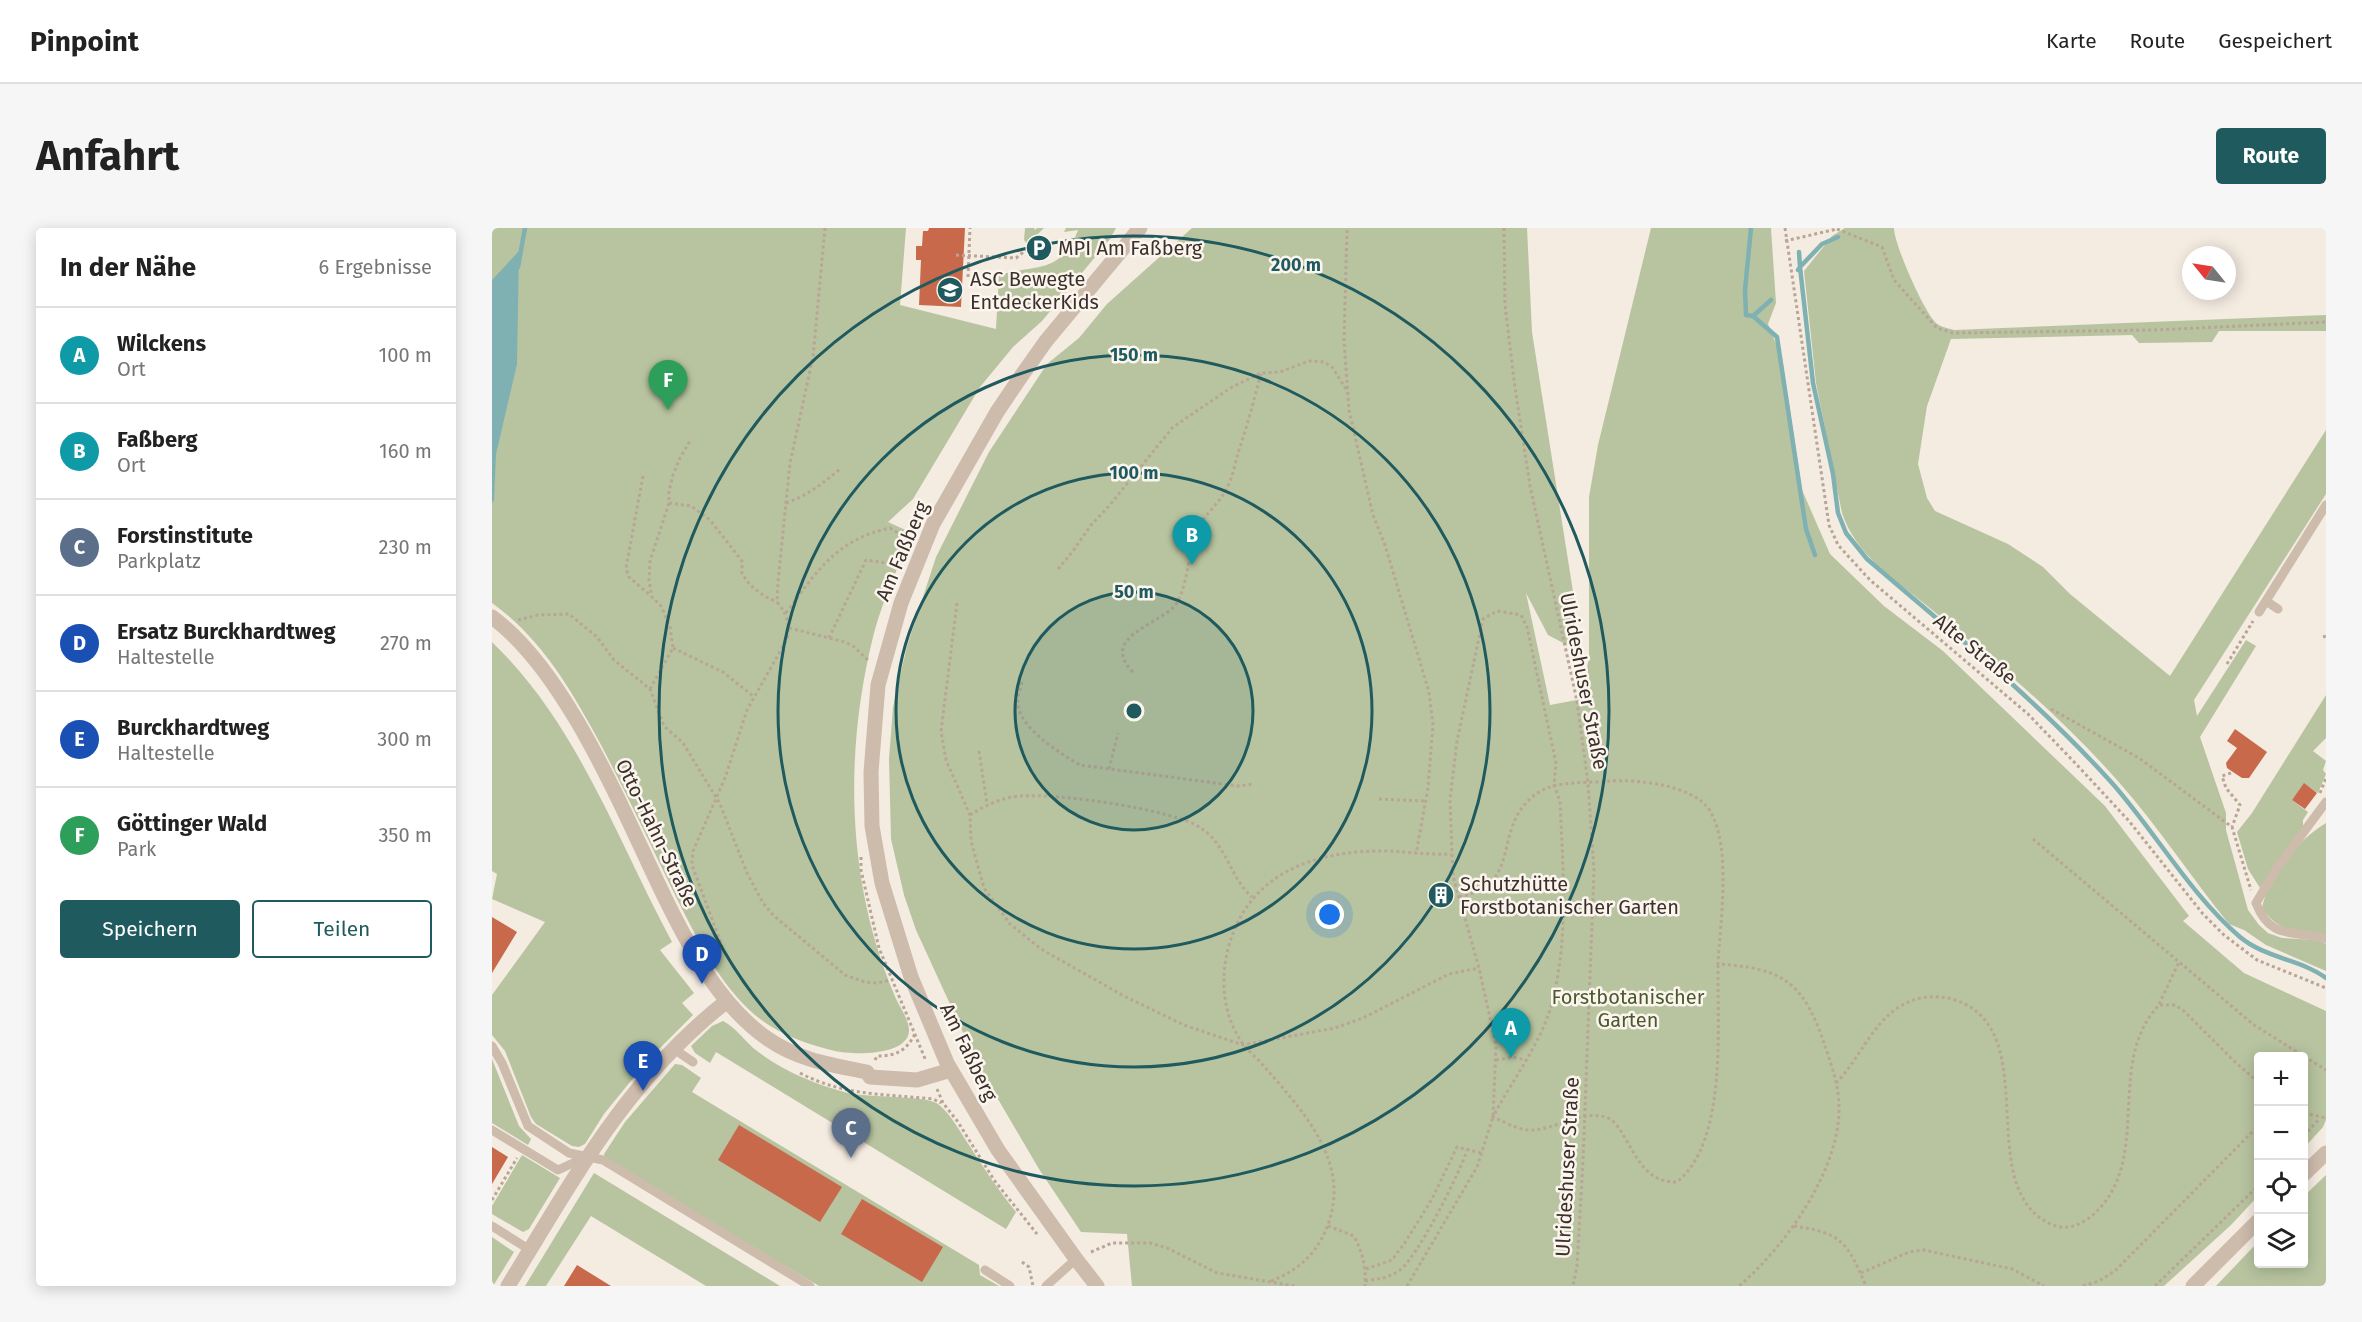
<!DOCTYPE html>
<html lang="de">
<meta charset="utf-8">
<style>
:root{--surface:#fff;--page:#f6f6f6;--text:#222;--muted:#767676;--line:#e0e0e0;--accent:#1f5a5e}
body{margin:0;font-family:"Fira Sans",sans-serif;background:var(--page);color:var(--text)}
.controls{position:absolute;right:18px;bottom:18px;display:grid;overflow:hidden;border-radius:6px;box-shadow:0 3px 15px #0003}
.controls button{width:54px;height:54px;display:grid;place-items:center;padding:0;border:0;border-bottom:2px solid var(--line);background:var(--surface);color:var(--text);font:30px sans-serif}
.compass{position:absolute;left:1690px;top:18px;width:54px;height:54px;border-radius:50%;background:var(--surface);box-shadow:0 3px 15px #0003;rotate:300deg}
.you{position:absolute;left:838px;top:687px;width:21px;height:21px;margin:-15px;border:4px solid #fff;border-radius:50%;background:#1a73e8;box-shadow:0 0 0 9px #1a73e833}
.badge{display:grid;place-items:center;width:39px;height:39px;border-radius:50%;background:var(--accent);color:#fff;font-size:20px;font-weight:700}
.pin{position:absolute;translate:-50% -50px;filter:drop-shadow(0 2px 3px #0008)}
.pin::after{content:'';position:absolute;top:32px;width:21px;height:18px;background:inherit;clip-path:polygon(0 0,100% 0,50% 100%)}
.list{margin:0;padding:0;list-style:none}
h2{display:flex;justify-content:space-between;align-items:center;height:78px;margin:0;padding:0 24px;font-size:26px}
h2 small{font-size:20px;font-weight:400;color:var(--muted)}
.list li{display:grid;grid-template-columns:39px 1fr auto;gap:18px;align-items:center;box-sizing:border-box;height:96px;padding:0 24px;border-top:2px solid var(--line)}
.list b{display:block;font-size:22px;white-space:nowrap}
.list p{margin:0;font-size:20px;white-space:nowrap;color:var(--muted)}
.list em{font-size:20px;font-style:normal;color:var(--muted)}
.actions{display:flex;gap:12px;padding:18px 24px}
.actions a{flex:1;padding:14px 0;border:2px solid var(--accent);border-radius:6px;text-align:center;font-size:21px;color:var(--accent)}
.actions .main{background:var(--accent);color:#fff}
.icon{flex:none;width:33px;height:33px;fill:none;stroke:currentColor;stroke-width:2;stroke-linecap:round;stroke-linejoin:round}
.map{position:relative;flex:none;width:1834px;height:1058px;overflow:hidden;border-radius:6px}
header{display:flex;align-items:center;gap:36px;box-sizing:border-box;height:84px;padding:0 30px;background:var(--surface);border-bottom:2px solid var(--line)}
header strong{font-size:28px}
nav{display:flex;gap:33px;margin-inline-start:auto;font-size:21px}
.intro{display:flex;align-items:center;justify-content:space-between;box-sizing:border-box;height:144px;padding:0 36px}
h1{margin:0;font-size:42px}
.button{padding:15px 27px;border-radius:6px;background:var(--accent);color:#fff;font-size:21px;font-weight:700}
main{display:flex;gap:36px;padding:0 36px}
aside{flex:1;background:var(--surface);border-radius:6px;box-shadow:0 3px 15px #0003}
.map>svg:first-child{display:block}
.green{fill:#b8c4a0}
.water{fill:#7fb0b2}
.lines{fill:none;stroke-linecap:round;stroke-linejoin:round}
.stream{stroke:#7fb0b2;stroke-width:4.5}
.building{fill:#c8694b}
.path{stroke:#b9a596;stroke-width:3;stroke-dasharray:3 3;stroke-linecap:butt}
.service{stroke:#cdbbac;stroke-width:9}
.minor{stroke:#cdbbac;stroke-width:15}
.tertiary{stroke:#cdbbac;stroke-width:15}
.ring{fill:none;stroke:#1f5a5e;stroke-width:3}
.labels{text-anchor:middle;stroke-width:5;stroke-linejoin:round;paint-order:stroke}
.poi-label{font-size:20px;fill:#3b302b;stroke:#fbf5ee;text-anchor:start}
.street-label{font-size:20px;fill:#3b302b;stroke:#fbf5ee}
.park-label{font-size:20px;fill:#4a5a2e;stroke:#fbf5ee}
.centre{fill:#1f5a5e;stroke:#fbf5ee;stroke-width:3}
.ring-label{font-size:18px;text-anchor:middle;font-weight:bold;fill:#1f5a5e;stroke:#fbf5ee;stroke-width:5;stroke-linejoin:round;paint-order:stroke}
</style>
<header>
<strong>Pinpoint</strong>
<nav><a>Karte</a><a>Route</a><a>Gespeichert</a></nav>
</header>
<div class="intro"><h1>Anfahrt</h1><a class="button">Route</a></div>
<main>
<aside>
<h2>In der Nähe<small>6 Ergebnisse</small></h2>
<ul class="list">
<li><span class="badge" style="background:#0f9aa8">A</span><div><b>Wilckens</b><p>Ort</p></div><em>100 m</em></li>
<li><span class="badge" style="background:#0f9aa8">B</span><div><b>Faßberg</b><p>Ort</p></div><em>160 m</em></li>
<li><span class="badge" style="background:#5c6f8a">C</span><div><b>Forstinstitute</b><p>Parkplatz</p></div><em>230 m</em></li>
<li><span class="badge" style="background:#1a4fb4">D</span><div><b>Ersatz Burckhardtweg</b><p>Haltestelle</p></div><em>270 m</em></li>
<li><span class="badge" style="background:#1a4fb4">E</span><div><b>Burckhardtweg</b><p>Haltestelle</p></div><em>300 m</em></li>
<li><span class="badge" style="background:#2e9e5b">F</span><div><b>Göttinger Wald</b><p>Park</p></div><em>350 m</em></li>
</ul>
<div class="actions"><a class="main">Speichern</a><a>Teilen</a></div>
</aside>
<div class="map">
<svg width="1834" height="1058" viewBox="0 0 1834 1058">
<rect width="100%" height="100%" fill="#f4ebe1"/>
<path class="green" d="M 0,0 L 414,0 L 408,77 L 504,101 L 507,47 C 546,36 569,46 586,2 L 572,4 L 574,0 L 624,0 L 618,11 L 550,93 L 521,119 L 488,159 L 421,271 L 396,294 L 420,305 C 407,338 391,371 382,405 C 352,523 354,652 402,766 C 406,777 418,792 417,804 C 414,828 361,827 343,823 C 314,816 286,806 263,787 C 227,756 205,710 184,669 C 159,618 135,566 108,515 C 79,462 50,411 0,375 Z
M 533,0 L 542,0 L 543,2 L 545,0 L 552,0 L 544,8 L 543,19 L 537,18 L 532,12 Z
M 700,0 L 1035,0 L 1040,104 L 1085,389 L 1082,416 L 1077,418 L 1056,407 L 1034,365 L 1058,477 L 1090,471 L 1088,460 L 1091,459 L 1097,430 L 1097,269 L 1106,217 L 1159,0 L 1279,0 L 1284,75 L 1276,96 L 1290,130 L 1310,262 L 1338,326 L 1392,378 L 1451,423 L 1613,578 L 1697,688 L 1691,693 L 1752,745 L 1834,783 L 1834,892 L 1831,899 L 1812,920 L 1812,828 L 1766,828 L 1766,968 L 1739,997 L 1672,1058 L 640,1058 L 635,1006 L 589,1004 L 547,941 L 486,837 L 424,702 L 412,667 L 399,611 L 397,531 L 401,479 L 415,418 L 444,329 L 497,224 L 555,136 L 587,110 L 615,76 Z
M 1353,0 L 1402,0 C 1402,16 1432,84 1444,95 C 1448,99 1456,100 1462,102 L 1834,87 L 1834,103 L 1727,103 L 1720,114 L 1647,115 L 1640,107 L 1459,111 L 1435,178 L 1426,236 L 1435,270 L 1443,283 L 1516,316 L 1551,339 L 1578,366 L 1678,448 L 1834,202 L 1834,266 L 1702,472 L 1705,488 L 1754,412 L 1764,418 L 1708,509 L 1734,585 L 1734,602 L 1756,682 L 1767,697 L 1776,705 L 1790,710 L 1825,712 L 1834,716 L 1834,743 L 1774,717 L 1752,702 L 1737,696 C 1699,649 1666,598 1625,552 C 1568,488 1501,431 1434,377 C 1401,350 1364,327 1350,285 L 1324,155 L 1312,43 L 1340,8 Z
M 0,414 C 86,497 125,612 180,714 L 168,722 L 202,765 L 190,775 L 201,787 L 163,825 L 138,854 L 112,886 L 93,916 L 87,919 L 80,918 L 44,896 L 39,889 L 13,823 L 0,807 L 0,767 L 53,694 L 0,671 L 5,646 L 0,643 Z
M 1834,467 L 1834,510 L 1821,523 L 1834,533 L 1831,542 L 1834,546 L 1826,565 L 1812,556 L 1800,572 L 1816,584 L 1811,592 L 1811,599 L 1768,660 L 1756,641 L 1745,604 L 1760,585 Z
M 1834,595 L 1834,708 C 1806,704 1787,705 1770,680 C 1776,648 1807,611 1834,595 Z
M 231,793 C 245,800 253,814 265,823 C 293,844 323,856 356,865 C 376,870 434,867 446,876 C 460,887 469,906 479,920 C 493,942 507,963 524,984 L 514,1001 L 224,824 L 218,835 L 203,825 L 199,818 L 220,798 Z
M 0,831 L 27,898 L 39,911 L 36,917 L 0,895 Z
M 183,836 L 190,837 L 209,850 L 200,864 L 487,1037 L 488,1047 L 507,1058 L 327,1058 L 113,931 L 112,926 L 133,894 Z
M 30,927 L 68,950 L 37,1001 L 31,1004 L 0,986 L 0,978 Z
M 102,945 L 288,1058 L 214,1058 L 99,988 L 54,1058 L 33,1058 Z
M 1834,947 L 1834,1058 L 1724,1058 L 1766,1014 L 1766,1036 L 1812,1036 L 1812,968 Z
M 0,1009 L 22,1024 L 1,1058 L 0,1058 Z"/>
<path class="water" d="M 27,23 L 25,136 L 4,226 L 2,272 L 0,275 L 0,52 Z"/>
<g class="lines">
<path class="stream" d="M 1259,0 L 1253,62 L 1254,87 L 1261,88 L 1279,72
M 1307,24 L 1308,39
M 26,39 L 33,0
M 1308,39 L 1330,16 L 1346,9
M 1306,42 L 1308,39 L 1321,155 L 1341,246 L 1346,285 L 1354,305 L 1375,331 C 1459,403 1546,473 1620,555 C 1664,605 1698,666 1748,709 C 1773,730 1808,731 1834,750
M 1261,88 L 1285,109 L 1314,301 L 1323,327"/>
</g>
<path class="building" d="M 437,0 L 473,0 L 469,79 L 427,77 L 429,32 L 424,32 L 424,18 L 430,18 L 431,3 L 436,3 Z
M 1743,501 L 1775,524 L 1757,550 L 1750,550 L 1735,540 L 1734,535 L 1745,520 L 1735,513 Z
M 1812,555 L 1825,565 L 1813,581 L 1800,572 Z
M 955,656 L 959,674 L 943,678 L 939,660 Z
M 0,689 L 25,704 L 0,745 Z
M 247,897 L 350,959 L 328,994 L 226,932 Z
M 0,919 L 16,929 L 0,956 Z
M 370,971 L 451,1019 L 430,1054 L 349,1006 Z
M 85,1037 L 119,1058 L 72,1058 Z"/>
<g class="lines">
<path class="path" d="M 1012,0 L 1013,77 L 1023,160 L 1038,258 L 1085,473 L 1096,555 L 1102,643 L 1091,933 L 1085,1037 L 1081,1058
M 1293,0 L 1337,297 L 1346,317 L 1378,352 L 1536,486 L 1585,537 L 1637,593 L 1711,686 L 1732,707 L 1765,732 L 1834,760
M 1345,1 L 1390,19 L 1402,52 L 1445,100 L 1461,105 L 1662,102 L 1834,94
M 855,2 L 852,113 L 857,182 L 881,287 L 893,317 L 937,464 L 941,497 L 936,560 L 924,626
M 1293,13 L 1345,1
M 464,27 L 524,30 L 534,22
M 476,49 L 478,0
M 151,248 L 134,340 L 137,349 L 159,368
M 177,275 L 199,278 L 218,292 L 250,333 L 250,346 L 258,357 L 272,368 L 285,374
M 294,275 C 315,268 331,255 348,241
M 566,341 L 581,323 L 599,297 L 617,278 L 681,199 L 740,159 L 769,145 L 788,144 L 817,133 L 832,134 L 840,139 L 854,161
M 465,375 L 449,503 L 454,532 L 478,587 L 479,613 L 492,660 L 518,696 L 549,721 L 632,768 L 692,797 L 751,817 L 843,800 L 871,790 L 957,746 L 987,740
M 294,385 C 324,344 345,311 398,300 L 419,313
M 26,392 L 46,387 L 77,386 L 105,409 L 122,432 L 158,461 L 172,498 L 191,515 L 228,576 L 255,645 L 271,675 L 281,687 L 353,747 L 373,754 L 384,755 L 400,752
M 297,400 L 353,414 L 361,418 L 377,433
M 1831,409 L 1834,408
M 337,410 L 374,332 L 409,337
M 181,420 L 231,444 L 261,468
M 1735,436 L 1761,393
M 641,444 C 604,407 676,395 686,373 C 697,350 696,324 706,302 C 712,286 727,276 735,260 C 740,250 743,237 746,225 C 755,199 762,172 769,145
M 530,454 C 528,461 525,469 526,477 C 529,501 569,526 588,537 L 746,558 L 762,556
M 158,461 L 181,420 L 178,399 L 169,378 L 160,369 L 157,352 L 158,333 L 177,275 L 177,263 L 181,247 L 188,230 L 198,213
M 1559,481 L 1647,530 L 1740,599 L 1759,662
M 487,523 L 495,576
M 617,541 L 626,505
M 1739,545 L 1730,548 L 1734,560 L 1748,577 L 1740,599
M 1828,565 L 1834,550
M 887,571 L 934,573
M 478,587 C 494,577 510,569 529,568 C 565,565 680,581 709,600 C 735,617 738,650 760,669
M 1541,611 L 1762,797 L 1834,842
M 369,629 L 369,642 L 387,720 L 434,833
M 967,669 C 1031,656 1000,605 1039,570 C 1059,551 1091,556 1117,553 C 1144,551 1203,557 1218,583 C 1240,620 1228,695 1226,736 C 1288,740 1310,752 1331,812 C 1338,833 1347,856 1347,879 C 1348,942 1293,1019 1247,1058
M 220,728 L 230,718 L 200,637 L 201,623 L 233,550 L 255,482 L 295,411 C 298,395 295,386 285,374 L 286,354 L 298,235 L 321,129 L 333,0
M 1667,776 L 1687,734
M 383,832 L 385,828 C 404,828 414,823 423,806
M 1004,832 L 1021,829 L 1033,832
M 308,845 C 352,868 393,866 441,871 L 449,875
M 1344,855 C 1367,832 1379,797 1407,779 C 1424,768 1444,766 1463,772 C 1555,802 1477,962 1561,997 C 1575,1003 1591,996 1602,986 C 1662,931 1612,835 1667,777 L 1683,777 L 1692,783 L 1742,833 L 1766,854
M 445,861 L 451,875 L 466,894 L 502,952 L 545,1006
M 1812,885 L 1834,890
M 1812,908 L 1828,890
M 0,972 L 25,930
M 836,998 L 862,1008 C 871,1026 874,1038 873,1058
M 1302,998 C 1351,1005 1356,1016 1374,1058
M 599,1024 L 620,1015 L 658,1015 L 675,1020 L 725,1045 L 803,1058
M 530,1034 L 537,1039 L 541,1058
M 874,1041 L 900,1032 L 914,1013 L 940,971 L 965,919 L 989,925
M 1369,1045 L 1417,1024 L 1432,1022 L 1520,1041 L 1552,1058
M 779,1053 C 806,1042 824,1027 835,999 C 861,934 809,881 770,836 C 764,829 756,823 751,816 C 731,788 728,753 736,721 C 756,644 823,622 896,623 C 917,624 938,627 959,626
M 873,1053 C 886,1051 897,1050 908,1042 C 926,1028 968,945 975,922
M 915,1058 L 985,939 L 1001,889 L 1004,817 L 987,740 L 961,648 L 958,572 L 965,513 L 991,391 L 1005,383 L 1029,387 L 1035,399 L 1064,535 L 1062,557 L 1068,573 C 1071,641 1077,709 1060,775 C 1049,816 1020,852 1001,889 C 1013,894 1027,903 1041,902 C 1065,901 1094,879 1118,891 C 1123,894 1127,900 1130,905 C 1145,929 1154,955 1185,954 C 1236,913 1225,797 1226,736
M 1591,1058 L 1607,1053 L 1623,1043 L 1766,898
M 1663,1058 L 1766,958"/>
<path class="service" d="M 1774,373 L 1786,381
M 1767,384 L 1834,277
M 1834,574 L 1785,640 L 1764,675 C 1779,714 1803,701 1834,711
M 0,818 L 10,835 L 36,898 L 77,925 L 111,932 L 318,1058
M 182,821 L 201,834
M 0,902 L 66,942 L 94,929
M 0,998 L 38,1022
M 493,1042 L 518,1058
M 554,1058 L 584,1031"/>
<path class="minor" d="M 16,1058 C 81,952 135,851 235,773"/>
<path class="tertiary" d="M 0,389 C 76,445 131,584 173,670 C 198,721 228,778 276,811 C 306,832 340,837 375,844 L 378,849 L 425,852 L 459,842
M 1812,946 L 1834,925
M 605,1058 L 584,1031 L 506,922 L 455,835 L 419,749 L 390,655 L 380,598 L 379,544 L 386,457 L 409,375 L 441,296 L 505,184 L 530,147 L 554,113 L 648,0
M 1701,1058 L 1766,993"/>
</g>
<circle cx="642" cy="483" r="119" fill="#1f5a5e" fill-opacity=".12"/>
<g class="ring">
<circle cx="642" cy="483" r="119"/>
<circle cx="642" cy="483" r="238"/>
<circle cx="642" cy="483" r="356"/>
<circle cx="642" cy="483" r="475"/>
</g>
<defs>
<symbol id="parking-disc" viewBox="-11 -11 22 22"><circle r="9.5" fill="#1f5a5e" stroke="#fbf5ee"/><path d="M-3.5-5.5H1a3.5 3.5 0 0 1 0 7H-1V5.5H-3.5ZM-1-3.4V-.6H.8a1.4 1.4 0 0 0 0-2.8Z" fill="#fff"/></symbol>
<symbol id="school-disc" viewBox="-11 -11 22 22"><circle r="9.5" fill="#1f5a5e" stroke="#fbf5ee"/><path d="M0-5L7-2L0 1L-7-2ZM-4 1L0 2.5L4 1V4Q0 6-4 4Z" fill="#fff"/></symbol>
<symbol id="building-disc" viewBox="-11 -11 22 22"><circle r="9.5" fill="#1f5a5e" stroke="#fbf5ee"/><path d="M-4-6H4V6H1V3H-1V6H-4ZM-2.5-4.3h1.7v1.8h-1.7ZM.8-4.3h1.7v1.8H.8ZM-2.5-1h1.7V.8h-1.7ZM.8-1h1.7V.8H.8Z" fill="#fff"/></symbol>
</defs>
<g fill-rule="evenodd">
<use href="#parking-disc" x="532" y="5" width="30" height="30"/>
<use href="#school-disc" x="443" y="47" width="30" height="30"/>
<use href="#building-disc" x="934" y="652" width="30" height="30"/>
</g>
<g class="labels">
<g class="poi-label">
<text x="566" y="27">MPI Am Faßberg</text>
<text x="478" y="58">ASC Bewegte<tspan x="478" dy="23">EntdeckerKids</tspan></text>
<text x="968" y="663">Schutzhütte<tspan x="968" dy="23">Forstbotanischer Garten</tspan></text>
</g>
<g class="street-label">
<text transform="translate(410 323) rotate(-67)" y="7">Am Faßberg</text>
<text transform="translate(1483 421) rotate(39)" y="7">Alte Straße</text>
<text transform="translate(1092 453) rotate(79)" y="7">Ulrideshuser Straße</text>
<text transform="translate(165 605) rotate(64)" y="7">Otto-Hahn-Straße</text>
<text transform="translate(477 824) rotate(64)" y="7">Am Faßberg</text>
<text transform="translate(1075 939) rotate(-87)" y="7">Ulrideshuser Straße</text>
</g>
<g class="park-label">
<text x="1136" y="776">Forstbotanischer<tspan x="1136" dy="23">Garten</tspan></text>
</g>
</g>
<circle cx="642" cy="483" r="9" class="centre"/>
<g class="ring-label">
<text x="804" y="43">200 m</text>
<text x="642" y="133">150 m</text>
<text x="642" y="251">100 m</text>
<text x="642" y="370">50 m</text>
</g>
</svg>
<div class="controls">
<button>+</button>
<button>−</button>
<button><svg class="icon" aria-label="locate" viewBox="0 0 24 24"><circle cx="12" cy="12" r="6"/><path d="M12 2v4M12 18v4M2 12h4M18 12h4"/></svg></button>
<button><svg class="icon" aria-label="layers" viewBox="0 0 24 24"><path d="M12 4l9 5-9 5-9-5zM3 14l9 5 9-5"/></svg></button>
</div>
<svg class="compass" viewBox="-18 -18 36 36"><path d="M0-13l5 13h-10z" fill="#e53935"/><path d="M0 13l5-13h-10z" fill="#767676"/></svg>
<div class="you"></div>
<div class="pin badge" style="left:1019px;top:830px;background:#0f9aa8">A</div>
<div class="pin badge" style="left:700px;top:337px;background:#0f9aa8">B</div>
<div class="pin badge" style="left:359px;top:930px;background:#5c6f8a">C</div>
<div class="pin badge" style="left:210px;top:756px;background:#1a4fb4">D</div>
<div class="pin badge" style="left:151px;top:863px;background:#1a4fb4">E</div>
<div class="pin badge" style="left:176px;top:182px;background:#2e9e5b">F</div>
</div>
</main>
